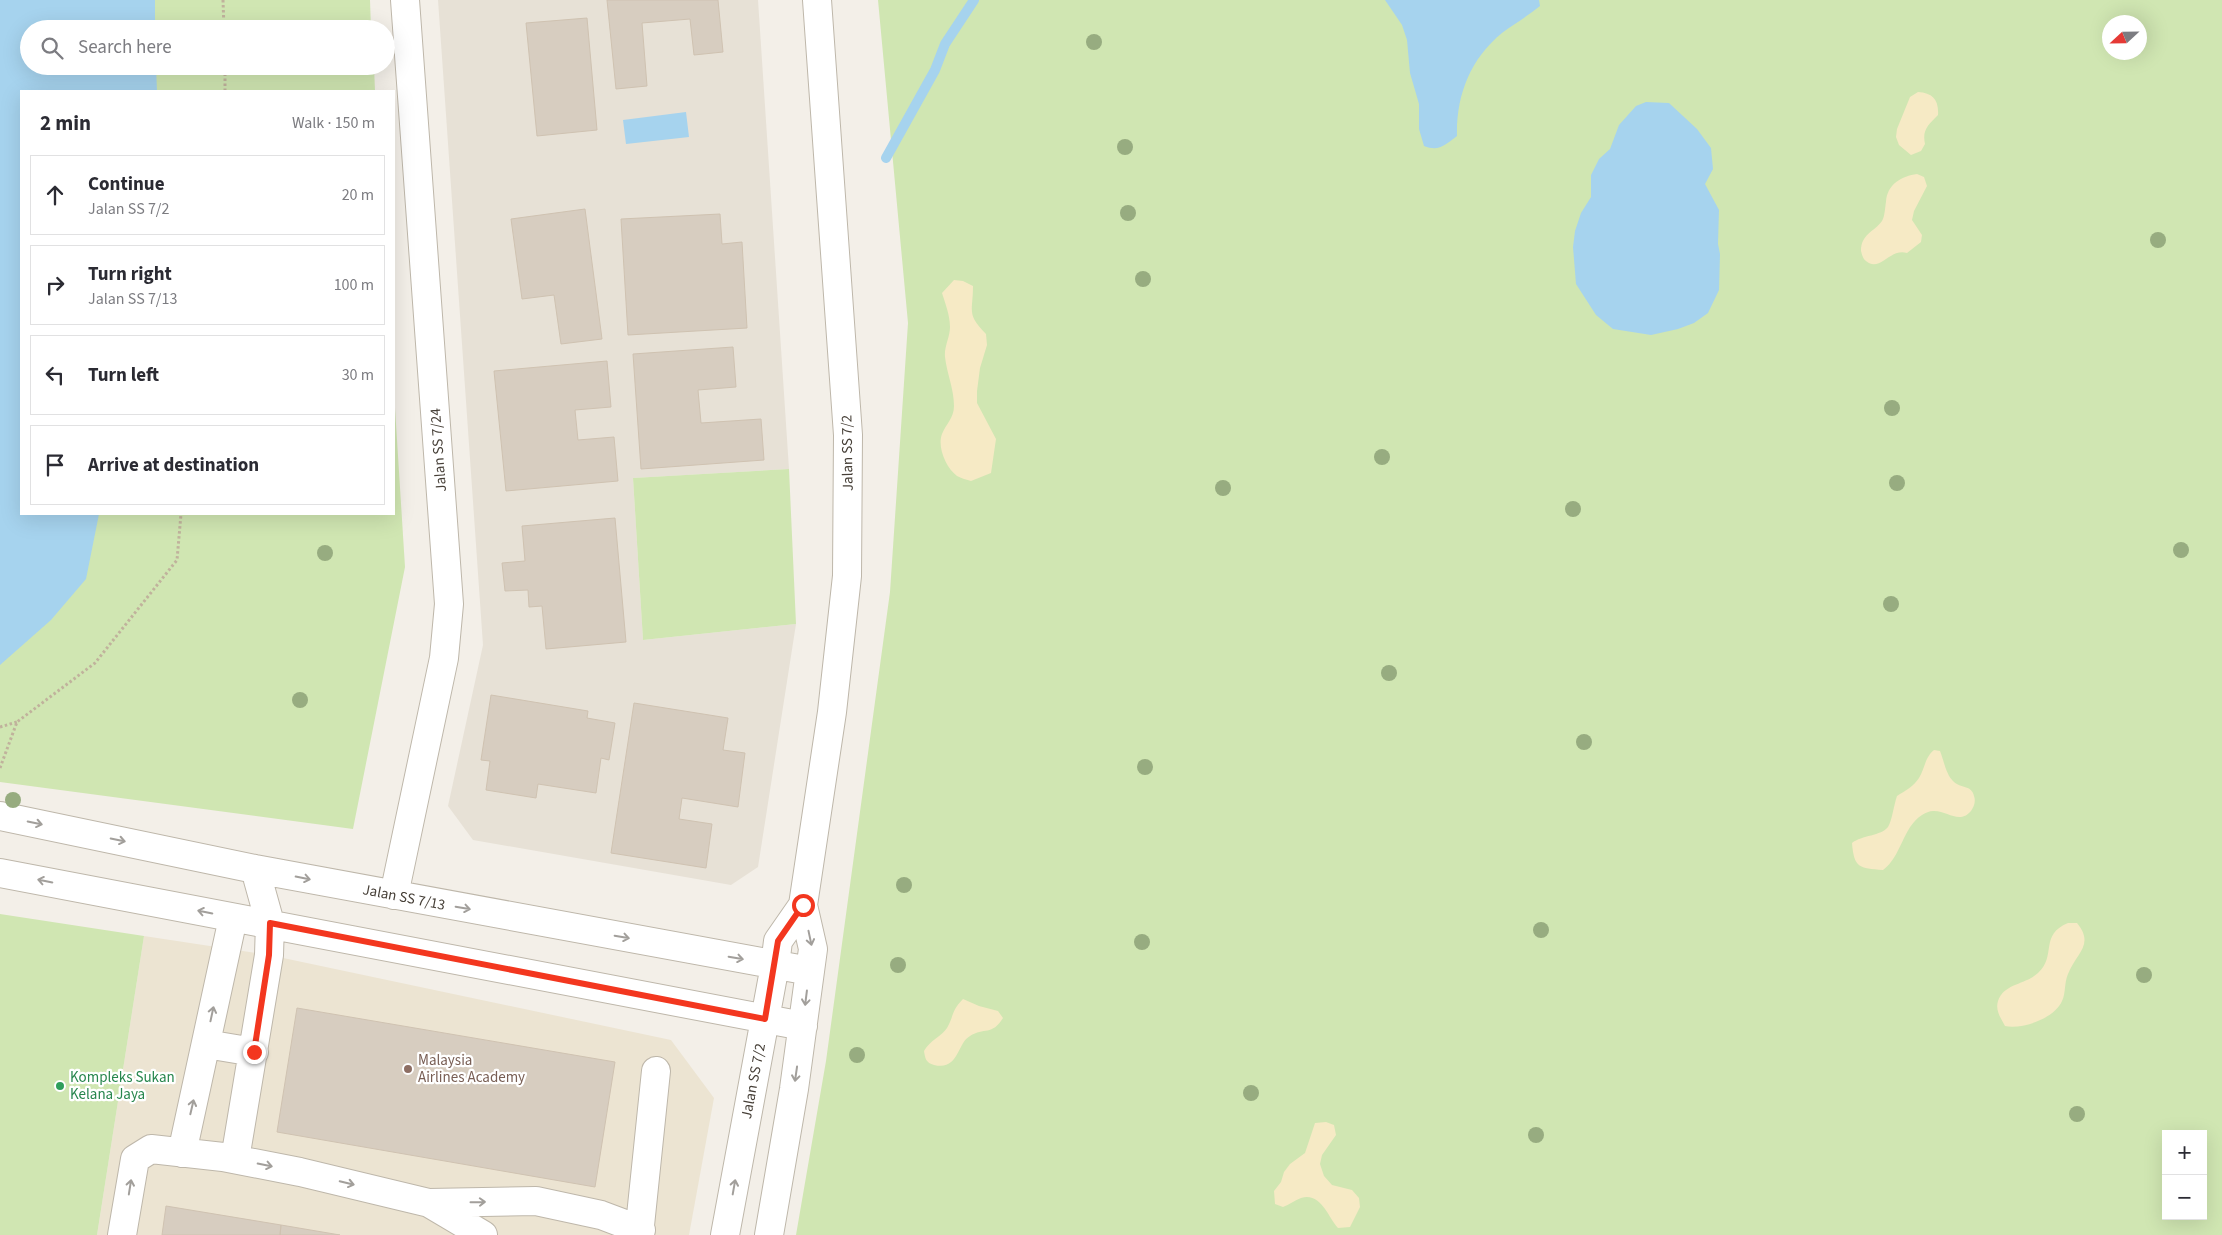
<!DOCTYPE html>
<meta charset="utf-8">
<style>
:root{--surface:#fff;--page:#f7f7f7;--text:#2b2b33;--muted:#7c7c81;--line:#e1e1e2}
body{margin:0;font-family:"Source Sans 3",sans-serif;background:var(--page);color:var(--text)}
.controls{position:absolute;right:15px;bottom:15px;display:grid;overflow:hidden;border-radius:0px;box-shadow:0 5px 20px #0002}
.controls button{width:45px;height:45px;display:grid;place-items:center;padding:0;border:0;border-bottom:1px solid var(--line);background:var(--surface);color:var(--text);font:25px sans-serif}
.compass{position:absolute;left:2102px;top:15px;width:45px;height:45px;border-radius:50%;background:var(--surface);box-shadow:0 5px 20px #0002;rotate:248deg}
.stop{position:absolute;width:15px;height:15px;margin:-11px;border:4px solid #f3371f;border-radius:50%;background:#fff}
.stop.end{background:#f3371f;border-color:#fff;box-shadow:0 1px 5px #0008}
.list{margin:0;padding:0;list-style:none}
h2{display:flex;justify-content:space-between;align-items:center;height:65px;margin:0;padding:0 20px;font-size:21px}
h2 small{font-size:16px;font-weight:400;color:var(--muted)}
.list li{display:grid;grid-template-columns:32px 1fr auto;gap:15px;align-items:center;box-sizing:border-box;height:80px;margin:0 10px 10px;padding:0 10px;border:1px solid var(--line);border-radius:0px}
.list b{display:block;font-size:19px;white-space:nowrap}
.list p{margin:0;font-size:16px;white-space:nowrap;color:var(--muted)}
.list em{font-size:16px;font-style:normal;color:var(--muted)}
.icon{flex:none;width:28px;height:28px;fill:none;stroke:currentColor;stroke-width:2;stroke-linecap:round;stroke-linejoin:round}
.map{position:relative;flex:none;width:2222px;height:1235px;overflow:hidden}
.search{position:absolute;background:var(--surface);box-shadow:0 5px 20px #0002;left:20px;top:20px;width:375px;height:55px;display:flex;align-items:center;gap:12px;box-sizing:border-box;padding:0 18px;border-radius:28px;color:var(--muted);font-size:19px}
.panel{position:absolute;background:var(--surface);box-shadow:0 5px 20px #0002;left:20px;top:90px;width:375px;height:425px;border-radius:0px}
.map>svg:first-child{display:block}
.residential{fill:#e7e1d6}
.education{fill:#ece4d2}
.green{fill:#d0e6b2;fill-rule:evenodd}
.sand{fill:#f6eac5}
.water{fill:#a6d3ee}
.lines{fill:none;stroke-linecap:round;stroke-linejoin:round}
.stream{stroke:#a6d3ee;stroke-width:10}
.building{fill:#d7cdc0;stroke:#cfc2b1}
.minor-casing{stroke:#beb7aa;stroke-width:30}
.path{stroke:#c0b29c;stroke-width:3;stroke-dasharray:2.5 2.5;stroke-linecap:butt}
.minor{stroke:#fff;stroke-width:28}
.tree{fill:#97ac80}
.oneway{stroke:#a29f9b}
.route{stroke:#f3371f;stroke-width:6}
.education-dot{fill:#8d6e63;stroke:#fff;stroke-width:2}
.leisure-dot{fill:#2e9e5b;stroke:#fff;stroke-width:2}
.labels{text-anchor:middle;stroke-width:4.5;stroke-linejoin:round;paint-order:stroke}
.street-label{font-size:15px;fill:#463f37;stroke:#fff}
.education-label{font-size:15px;fill:#785e54;stroke:#fff;text-anchor:start}
.leisure-label{font-size:15px;fill:#27864d;stroke:#fff;text-anchor:start}
</style>
<div class="map">
<svg width="2222" height="1235" viewBox="0 0 2222 1235">
<rect width="100%" height="100%" fill="#f3efe8"/>
<path class="residential" d="M 438,0 L 758,0 L 789,469 L 633,478 L 643,640 L 796,624 L 758,867 L 731,885 L 473,840 L 448,806 L 483,645 Z"/>
<path class="education" d="M 144,936 L 269,955 L 671,1040 L 714,1098 L 689,1235 L 97,1235 Z"/>
<path class="green" d="M 0,0 L 370,0 L 371,29 L 29,29 L 29,66 L 374,66 L 375,91 L 21,91 L 21,514 L 394,514 L 394,392 L 405,567 L 353,829 L 0,782 Z
M 878,0 L 2222,0 L 2222,1235 L 796,1235 L 826,1061 L 890,592 L 908,323 ZM 2110,22 L 2140,22 L 2140,52 L 2110,52 ZM 2166,1134 L 2203,1134 L 2203,1216 L 2166,1216 Z
M 789,469 L 796,624 L 643,640 L 633,478 Z
M 0,914 L 144,936 L 97,1235 L 0,1235 Z"/>
<path class="sand" d="M 1918,92 C 1933,93 1939,100 1938,115 C 1928,125 1922,130 1925,144 L 1921,151 L 1911,155 L 1899,145 L 1896,137 L 1897,129 L 1910,97 Z
M 1917,174 L 1924,177 L 1927,186 L 1914,211 L 1912,220 L 1922,235 L 1921,242 L 1907,253 C 1889,248 1880,273 1866,261 C 1863,259 1862,255 1861,251 C 1861,234 1874,232 1882,221 C 1885,216 1885,207 1886,202 C 1887,184 1902,176 1917,174 Z
M 954,280 L 963,281 L 973,286 C 973,312 966,314 986,334 L 987,345 L 980,368 L 977,391 L 977,403 L 996,439 L 991,473 L 971,481 C 967,480 961,478 957,476 C 946,468 937,447 942,434 C 946,424 954,418 954,406 C 954,389 947,374 945,357 C 944,347 950,337 950,327 C 950,315 945,303 942,293 Z
M 1934,750 L 1940,751 C 1944,761 1946,775 1954,782 C 1960,788 1972,785 1974,796 C 1976,801 1974,807 1971,811 C 1959,825 1947,810 1933,811 C 1930,811 1925,813 1922,815 C 1902,828 1902,856 1883,870 C 1859,868 1854,868 1852,843 C 1862,835 1881,836 1888,827 C 1892,821 1894,804 1897,796 C 1905,791 1914,786 1919,778 C 1925,768 1925,757 1934,750 Z
M 2068,923 L 2077,923 C 2095,945 2076,953 2068,974 C 2064,983 2066,993 2062,1001 C 2055,1018 2022,1030 2005,1026 C 2001,1018 1995,1011 1998,1001 C 2004,983 2025,985 2038,973 C 2057,956 2039,935 2068,923 Z
M 963,999 L 979,1006 L 998,1011 L 1003,1018 C 992,1036 984,1027 970,1036 C 957,1043 959,1071 934,1065 C 926,1063 925,1058 924,1051 C 930,1040 942,1036 947,1028 C 954,1016 951,1011 963,999 Z
M 1326,1122 L 1334,1125 L 1336,1135 L 1322,1155 L 1320,1164 L 1324,1176 L 1332,1185 L 1352,1190 L 1359,1198 L 1360,1207 L 1350,1227 L 1338,1228 C 1328,1217 1321,1192 1301,1198 C 1295,1200 1289,1205 1283,1207 L 1275,1204 L 1274,1191 L 1281,1182 L 1284,1172 L 1290,1164 L 1305,1153 L 1315,1123 Z"/>
<path class="water" d="M 0,0 L 155,0 L 155,29 L 29,29 L 29,66 L 156,66 L 157,91 L 21,91 L 21,514 L 99,514 L 86,579 L 51,620 L 0,665 Z
M 1385,0 L 1539,0 L 1540,6 C 1528,16 1514,24 1502,33 C 1470,59 1456,96 1457,136 C 1445,145 1439,152 1424,146 L 1419,129 L 1419,104 L 1410,73 L 1407,40 L 1402,25 Z
M 1646,102 L 1669,103 L 1697,129 L 1711,148 L 1713,169 L 1705,184 L 1719,210 L 1718,244 L 1720,254 L 1719,290 L 1708,313 L 1694,323 L 1678,329 L 1651,335 L 1613,329 L 1596,315 L 1576,284 L 1573,247 L 1575,231 L 1581,213 L 1591,197 L 1591,175 L 1599,159 L 1610,149 L 1619,125 L 1636,106 Z
M 686,112 L 689,137 L 626,144 L 623,120 Z"/>
<g class="lines">
<path class="stream" d="M 886,158 L 935,70 L 945,44 L 974,0"/>
</g>
<path class="building" d="M 607,0 L 718,0 L 723,52 L 694,55 L 690,19 L 642,23 L 647,86 L 616,89 Z
M 587,18 L 597,130 L 537,136 L 526,23 Z
M 585,209 L 602,339 L 561,344 L 554,295 L 522,299 L 511,219 Z
M 720,214 L 722,244 L 742,242 L 747,328 L 628,335 L 621,219 Z
M 733,347 L 736,387 L 698,390 L 701,423 L 761,419 L 764,460 L 641,469 L 633,354 Z
M 607,361 L 611,407 L 575,410 L 578,440 L 614,437 L 618,481 L 506,491 L 494,371 Z
M 615,518 L 626,642 L 546,649 L 542,606 L 529,607 L 528,590 L 505,591 L 502,563 L 525,561 L 522,526 Z
M 491,695 L 588,711 L 587,718 L 615,723 L 609,760 L 601,758 L 596,793 L 538,784 L 536,798 L 486,790 L 490,761 L 481,760 Z
M 634,703 L 728,718 L 723,750 L 745,753 L 738,807 L 682,798 L 679,819 L 712,824 L 706,868 L 611,853 Z
M 297,1008 L 615,1062 L 595,1187 L 277,1132 Z
M 166,1206 L 281,1225 L 280,1235 L 162,1235 Z
M 281,1225 L 340,1235 L 280,1235 Z"/>
<g class="lines">
<defs>
<path id="minor" d="M 0,816 L 255,869 L 810,971
M 0,873 L 803,1026
M 394,895 L 444,658 L 449,604 L 405,0
M 206,1044 L 254,1052
M 182,1153 L 233,918
M 235,1159 L 269,955 L 270,923 L 255,869
M 429,1203 L 536,1201 L 601,1215 L 641,1230
M 122,1235 L 135,1159 L 151,1149 L 223,1157 L 300,1172 L 429,1203 L 483,1235
M 639,1235 L 656,1071
M 725,1235 L 775,965 L 778,941 L 803,905
M 769,1235 L 794,1089 L 813,949 L 803,905 L 832,712 L 847,576 L 848,435 L 817,0"/>
</defs>
<use href="#minor" class="minor-casing"/>
<path class="path" d="M 223,0 L 224,29
M 225,91 L 225,66
M 0,727 L 17,722
M 0,768 L 17,722 L 95,663 L 177,560 L 181,514"/>
<use href="#minor" class="minor"/>
</g>
<g class="tree">
<circle cx="1094" cy="42" r="8"/>
<circle cx="1125" cy="147" r="8"/>
<circle cx="1128" cy="213" r="8"/>
<circle cx="2158" cy="240" r="8"/>
<circle cx="1143" cy="279" r="8"/>
<circle cx="1892" cy="408" r="8"/>
<circle cx="1382" cy="457" r="8"/>
<circle cx="1897" cy="483" r="8"/>
<circle cx="1223" cy="488" r="8"/>
<circle cx="1573" cy="509" r="8"/>
<circle cx="2181" cy="550" r="8"/>
<circle cx="325" cy="553" r="8"/>
<circle cx="1891" cy="604" r="8"/>
<circle cx="1389" cy="673" r="8"/>
<circle cx="300" cy="700" r="8"/>
<circle cx="1584" cy="742" r="8"/>
<circle cx="1145" cy="767" r="8"/>
<circle cx="13" cy="800" r="8"/>
<circle cx="904" cy="885" r="8"/>
<circle cx="1541" cy="930" r="8"/>
<circle cx="1142" cy="942" r="8"/>
<circle cx="898" cy="965" r="8"/>
<circle cx="2144" cy="975" r="8"/>
<circle cx="857" cy="1055" r="8"/>
<circle cx="1251" cy="1093" r="8"/>
<circle cx="2077" cy="1114" r="8"/>
<circle cx="1536" cy="1135" r="8"/>
</g>
<defs><path id="oneway-shaft" d="M-6 0H5M1.5-3L5.5 0L1.5 3" fill="none" stroke-width="1.6" stroke-linecap="round" stroke-linejoin="round" transform="scale(1.25)"/></defs>
<g class="oneway">
<use href="#oneway-shaft" transform="translate(35 823) rotate(12)"/>
<use href="#oneway-shaft" transform="translate(118 840) rotate(12)"/>
<use href="#oneway-shaft" transform="translate(303 878) rotate(11)"/>
<use href="#oneway-shaft" transform="translate(45 881) rotate(-169)"/>
<use href="#oneway-shaft" transform="translate(463 908) rotate(10)"/>
<use href="#oneway-shaft" transform="translate(205 912) rotate(-169)"/>
<use href="#oneway-shaft" transform="translate(622 937) rotate(10)"/>
<use href="#oneway-shaft" transform="translate(810 938) rotate(78)"/>
<use href="#oneway-shaft" transform="translate(736 958) rotate(10)"/>
<use href="#oneway-shaft" transform="translate(806 998) rotate(97)"/>
<use href="#oneway-shaft" transform="translate(212 1014) rotate(-78)"/>
<use href="#oneway-shaft" transform="translate(796 1074) rotate(98)"/>
<use href="#oneway-shaft" transform="translate(192 1107) rotate(-77)"/>
<use href="#oneway-shaft" transform="translate(265 1165) rotate(11)"/>
<use href="#oneway-shaft" transform="translate(347 1183) rotate(13)"/>
<use href="#oneway-shaft" transform="translate(130 1187) rotate(-81)"/>
<use href="#oneway-shaft" transform="translate(734 1187) rotate(-80)"/>
<use href="#oneway-shaft" transform="translate(478 1202) rotate(-1)"/>
</g>
<g class="lines">
<path class="route" d="M 254,1052 L 269,955 L 270,923 L 765,1019 L 778,941 L 803,905"/>
</g>
<circle class="education-dot" cx="408" cy="1069" r="5"/>
<circle class="leisure-dot" cx="60" cy="1086" r="5"/>
<g class="labels">
<g class="street-label">
<text transform="translate(438 450) rotate(-94)" y="5">Jalan SS 7/24</text>
<text transform="translate(847 453) rotate(-91)" y="5">Jalan SS 7/2</text>
<text transform="translate(404 897) rotate(11)" y="5">Jalan SS 7/13</text>
<text transform="translate(753 1081) rotate(-79)" y="5">Jalan SS 7/2</text>
</g>
<g class="education-label">
<text x="418" y="1065">Malaysia<tspan x="418" dy="17">Airlines Academy</tspan></text>
</g>
<g class="leisure-label">
<text x="70" y="1082">Kompleks Sukan<tspan x="70" dy="17">Kelana Jaya</tspan></text>
</g>
</g>
</svg>
<div class="controls">
<button>+</button>
<button>−</button>
</div>
<svg class="compass" viewBox="-18 -18 36 36"><path d="M0-13l5 13h-10z" fill="#e53935"/><path d="M0 13l5-13h-10z" fill="#7c7c81"/></svg>
<div class="stop" style="left:803px;top:905px"></div>
<div class="stop end" style="left:254px;top:1052px"></div>
<div class="search"><svg class="icon" aria-label="search" viewBox="0 0 24 24"><circle cx="10" cy="10" r="6"/><path d="M15 15l6 6"/></svg>Search here</div>
<section class="panel">
<h2>2 min<small>Walk · 150 m</small></h2>
<ul class="list">
<li><svg class="icon" aria-label="ahead" viewBox="0 0 24 24"><path d="M12 20V5M6 11l6-6 6 6"/></svg><div><b>Continue</b><p>Jalan SS 7/2</p></div><em>20 m</em></li>
<li><svg class="icon" aria-label="right" viewBox="0 0 24 24"><path d="M7 20v-9h11M14 6l5 5-5 5"/></svg><div><b>Turn right</b><p>Jalan SS 7/13</p></div><em>100 m</em></li>
<li><svg class="icon" aria-label="left" viewBox="0 0 24 24"><path d="M17 20v-9H6M10 6l-5 5 5 5"/></svg><div><b>Turn left</b></div><em>30 m</em></li>
<li><svg class="icon" aria-label="arrive" viewBox="0 0 24 24"><path d="M6 21V4h12l-3 4 3 4H6"/></svg><div><b>Arrive at destination</b></div></li>
</ul>
</section>
</div>
